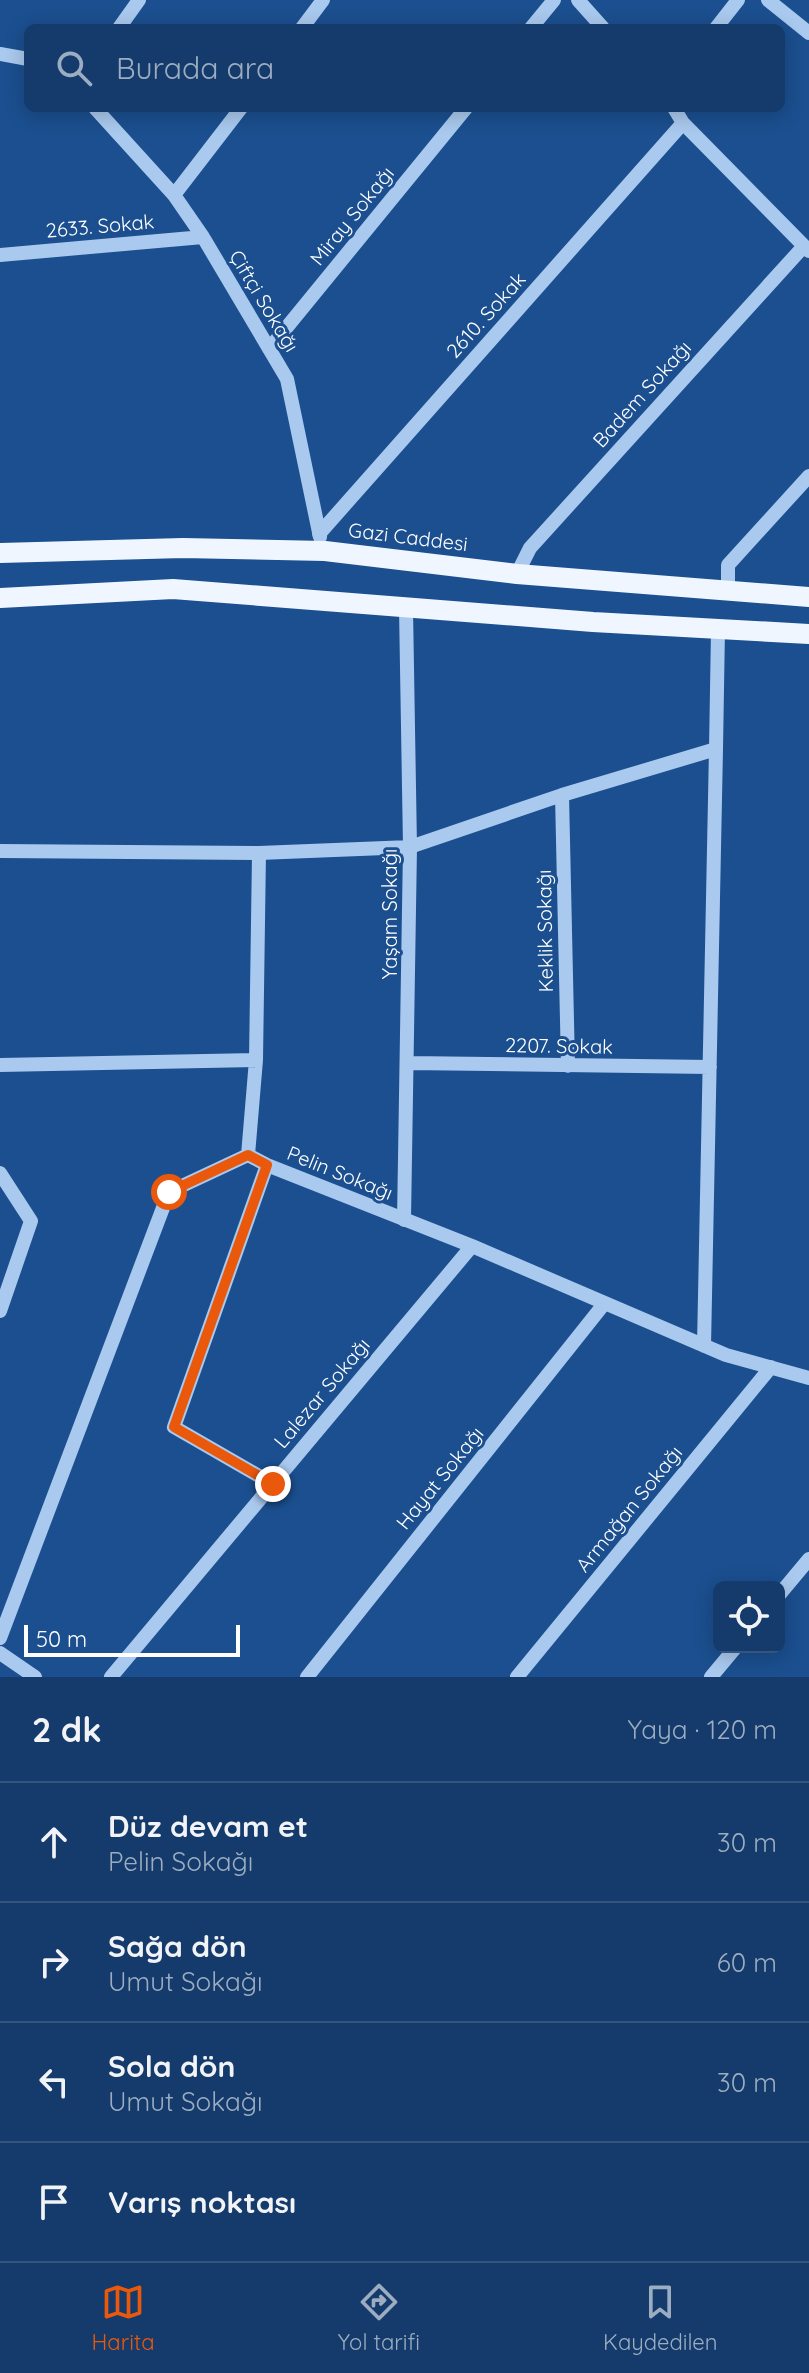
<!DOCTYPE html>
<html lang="tr">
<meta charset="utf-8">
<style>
:root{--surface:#143b6b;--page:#1d4271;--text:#f1f3f6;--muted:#9dadc1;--line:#33557e;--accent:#ea580c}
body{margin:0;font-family:Quicksand,sans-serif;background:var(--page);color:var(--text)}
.controls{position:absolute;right:24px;bottom:24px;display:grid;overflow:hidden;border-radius:12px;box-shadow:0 4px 20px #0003}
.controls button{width:72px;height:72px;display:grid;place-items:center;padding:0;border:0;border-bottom:2px solid var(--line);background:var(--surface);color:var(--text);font:40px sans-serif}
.scale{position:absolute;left:24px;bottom:20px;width:216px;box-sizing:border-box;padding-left:8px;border:4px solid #fff;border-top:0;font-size:22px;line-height:28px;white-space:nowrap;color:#fff;-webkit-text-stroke:6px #1b4f8f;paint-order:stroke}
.stop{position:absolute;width:24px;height:24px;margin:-18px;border:6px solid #ea580c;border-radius:50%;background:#fff}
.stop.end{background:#ea580c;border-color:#fff;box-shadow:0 2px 8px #0008}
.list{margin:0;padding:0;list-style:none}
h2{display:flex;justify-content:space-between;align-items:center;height:104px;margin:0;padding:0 32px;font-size:34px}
h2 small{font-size:26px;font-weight:400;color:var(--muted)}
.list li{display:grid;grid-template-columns:52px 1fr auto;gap:24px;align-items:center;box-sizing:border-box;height:120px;padding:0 32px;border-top:2px solid var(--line)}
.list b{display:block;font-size:30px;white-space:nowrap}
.list p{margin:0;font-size:26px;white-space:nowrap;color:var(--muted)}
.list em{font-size:26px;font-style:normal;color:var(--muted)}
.icon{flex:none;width:44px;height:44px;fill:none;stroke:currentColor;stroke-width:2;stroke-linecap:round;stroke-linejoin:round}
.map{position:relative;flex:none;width:809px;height:1677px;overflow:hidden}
.search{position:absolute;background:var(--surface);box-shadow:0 4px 20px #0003;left:24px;right:24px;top:24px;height:88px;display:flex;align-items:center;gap:20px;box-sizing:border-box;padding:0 28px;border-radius:12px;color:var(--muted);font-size:30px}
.sheet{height:584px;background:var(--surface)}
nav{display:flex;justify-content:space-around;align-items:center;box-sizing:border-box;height:112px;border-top:2px solid var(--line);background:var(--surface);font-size:22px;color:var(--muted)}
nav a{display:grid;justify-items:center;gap:4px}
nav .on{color:var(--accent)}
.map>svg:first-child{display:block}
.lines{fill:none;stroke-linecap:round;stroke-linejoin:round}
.minor{stroke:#a9c9ee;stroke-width:14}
.major{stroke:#f0f6ff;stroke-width:20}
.route{stroke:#ea580c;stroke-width:10}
.labels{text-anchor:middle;stroke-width:6;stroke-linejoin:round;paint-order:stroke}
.street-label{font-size:20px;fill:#fff;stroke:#1b4f8f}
</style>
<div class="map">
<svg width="809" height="1677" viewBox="0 0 809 1677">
<rect width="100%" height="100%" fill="#1b4f8f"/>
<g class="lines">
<path class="minor" d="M 578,0 L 603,28
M 768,0 L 809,33
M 119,28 L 139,0
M 302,28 L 323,0
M 531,28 L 554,0
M 716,28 L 738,0
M 0,54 L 28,59
M 95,108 L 174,195 L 203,237 L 287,379 L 320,537
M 674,108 L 683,123 L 809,251
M 174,195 L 241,108
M 0,255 L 203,237
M 269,349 L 466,108
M 319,534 L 683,123
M 517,574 L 530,548 L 804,246
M 728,592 L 728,565 L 809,476
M 562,795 L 568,1066
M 0,851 L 259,853
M 408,1063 L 710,1067
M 0,1065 L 256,1060
M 248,1155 L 256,1060 L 259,853 L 410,847 L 562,795 L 716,749 L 718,629
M 267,1165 L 174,1427 L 273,1484
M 0,1173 L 31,1221 L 0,1311
M 404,1220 L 410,847 L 406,608
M 704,1346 L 716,749
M 779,1595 L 809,1559
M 0,1638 L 169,1192 L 248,1155 L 267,1165 L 472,1246 L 726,1355 L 809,1378
M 0,1653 L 35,1677
M 111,1677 L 472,1246
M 307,1677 L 604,1304
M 517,1677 L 771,1367
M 711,1677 L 736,1647"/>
<path class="major" d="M 0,553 L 183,548 L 325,551 L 517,574 L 809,597
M 0,598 L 173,589 L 593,622 L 809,634"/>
</g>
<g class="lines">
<path class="route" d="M 169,1192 L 248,1155 L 267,1165 L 174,1427 L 273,1484"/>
</g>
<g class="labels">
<g class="street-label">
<text transform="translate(352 216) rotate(-51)" y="7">Miray Sokağı</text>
<text transform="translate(100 226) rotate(-5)" y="7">2633. Sokak</text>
<text transform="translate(264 301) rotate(59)" y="7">Çiftçi Sokağı</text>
<text transform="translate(486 315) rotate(-48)" y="7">2610. Sokak</text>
<text transform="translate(642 394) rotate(-48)" y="7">Badem Sokağı</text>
<text transform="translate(408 537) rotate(7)" y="7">Gazi Caddesi</text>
<text transform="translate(390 914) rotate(-90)" y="7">Yaşam Sokağı</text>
<text transform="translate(545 931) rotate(-91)" y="7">Keklik Sokağı</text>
<text transform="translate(559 1046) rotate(1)" y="7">2207. Sokak</text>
<text transform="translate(340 1173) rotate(22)" y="7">Pelin Sokağı</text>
<text transform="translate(322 1393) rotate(-50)" y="7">Lalezar Sokağı</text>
<text transform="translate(440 1478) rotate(-51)" y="7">Hayat Sokağı</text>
<text transform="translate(629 1509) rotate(-51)" y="7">Armağan Sokağı</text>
</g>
</g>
</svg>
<div class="controls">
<button><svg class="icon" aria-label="locate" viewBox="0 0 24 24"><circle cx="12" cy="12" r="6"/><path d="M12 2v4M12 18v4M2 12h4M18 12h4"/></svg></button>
</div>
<div class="scale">50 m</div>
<div class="stop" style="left:169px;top:1192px"></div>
<div class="stop end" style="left:273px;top:1484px"></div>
<div class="search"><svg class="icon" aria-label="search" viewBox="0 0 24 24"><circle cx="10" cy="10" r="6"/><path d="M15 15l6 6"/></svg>Burada ara</div>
</div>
<section class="sheet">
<h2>2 dk<small>Yaya · 120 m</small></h2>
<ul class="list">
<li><svg class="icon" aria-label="ahead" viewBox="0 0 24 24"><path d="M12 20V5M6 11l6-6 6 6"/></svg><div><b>Düz devam et</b><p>Pelin Sokağı</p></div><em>30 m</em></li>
<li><svg class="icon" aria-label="right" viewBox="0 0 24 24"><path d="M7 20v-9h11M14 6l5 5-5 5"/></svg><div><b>Sağa dön</b><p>Umut Sokağı</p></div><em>60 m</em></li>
<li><svg class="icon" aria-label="left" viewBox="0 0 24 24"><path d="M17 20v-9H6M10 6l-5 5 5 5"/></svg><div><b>Sola dön</b><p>Umut Sokağı</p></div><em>30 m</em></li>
<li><svg class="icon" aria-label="arrive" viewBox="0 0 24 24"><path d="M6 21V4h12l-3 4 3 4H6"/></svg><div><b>Varış noktası</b></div></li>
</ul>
</section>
<nav>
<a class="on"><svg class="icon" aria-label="map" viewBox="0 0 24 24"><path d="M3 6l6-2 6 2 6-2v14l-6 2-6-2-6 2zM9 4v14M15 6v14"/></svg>Harita</a>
<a><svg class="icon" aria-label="directions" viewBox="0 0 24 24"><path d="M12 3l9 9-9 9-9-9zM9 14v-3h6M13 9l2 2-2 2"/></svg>Yol tarifi</a>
<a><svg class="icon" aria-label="saved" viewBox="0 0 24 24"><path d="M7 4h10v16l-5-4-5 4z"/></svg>Kaydedilen</a>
</nav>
